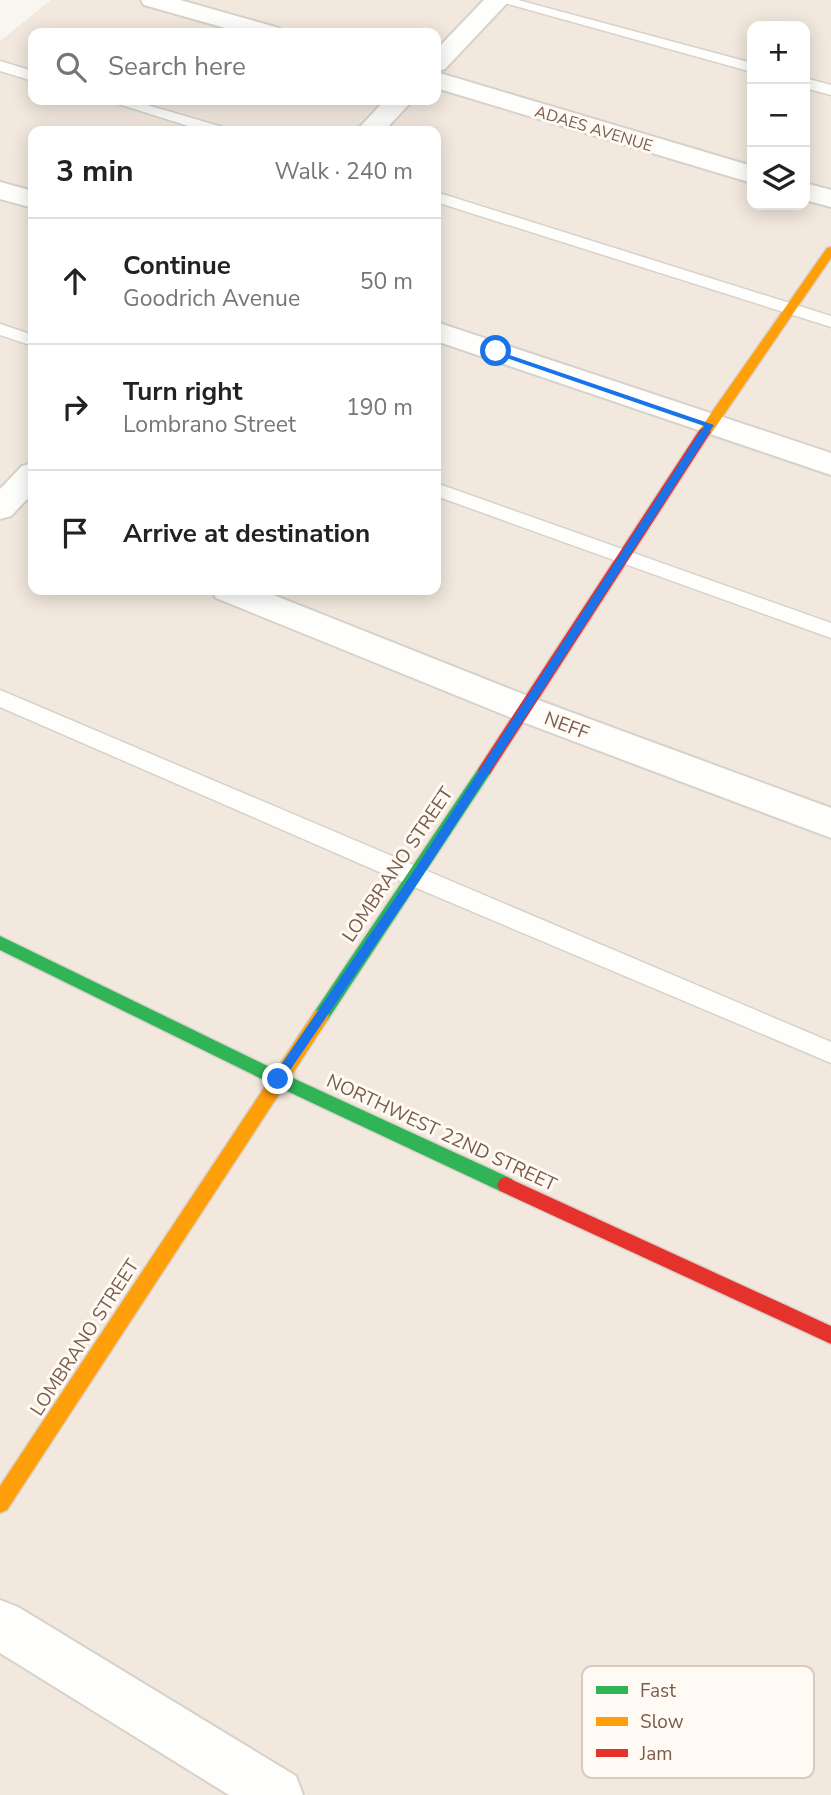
<!DOCTYPE html>
<meta charset="utf-8">
<style>
:root{--surface:#fff;--page:#f2f2f2;--text:#222;--muted:#767676;--line:#e0e0e0}
body{margin:0;font-family:"Nunito Sans",sans-serif;background:var(--page);color:var(--text)}
.controls{position:absolute;right:21px;top:21px;display:grid;overflow:hidden;border-radius:14px;box-shadow:0 4px 18px #0003}
.controls button{width:63px;height:63px;display:grid;place-items:center;padding:0;border:0;border-bottom:2px solid var(--line);background:var(--surface);color:var(--text);font:35px sans-serif}
.stop{position:absolute;width:21px;height:21px;margin:-16px;border:5px solid #1a73e8;border-radius:50%;background:#fff}
.stop.end{background:#1a73e8;border-color:#fff;box-shadow:0 2px 7px #0008}
.list{margin:0;padding:0;list-style:none}
h2{display:flex;justify-content:space-between;align-items:center;height:91px;margin:0;padding:0 28px;font-size:30px}
h2 small{font-size:23px;font-weight:400;color:var(--muted)}
.list li{display:grid;grid-template-columns:46px 1fr auto;gap:21px;align-items:center;box-sizing:border-box;height:126px;padding:0 28px;border-top:2px solid var(--line)}
.list b{display:block;font-size:26px;white-space:nowrap}
.list p{margin:0;font-size:23px;white-space:nowrap;color:var(--muted)}
.list em{font-size:23px;font-style:normal;color:var(--muted)}
.icon{flex:none;width:38px;height:38px;fill:none;stroke:currentColor;stroke-width:2;stroke-linecap:round;stroke-linejoin:round}
.map{position:relative;flex:none;width:831px;height:1795px;overflow:hidden}
.search{position:absolute;background:var(--surface);box-shadow:0 4px 18px #0003;left:28px;top:28px;width:413px;height:77px;display:flex;align-items:center;gap:18px;box-sizing:border-box;padding:0 24px;border-radius:14px;color:var(--muted);font-size:26px}
.panel{position:absolute;background:var(--surface);box-shadow:0 4px 18px #0003;left:28px;top:126px;width:413px;height:469px;border-radius:14px}
.map>svg:first-child{display:block}
.residential{fill:#f2e8de;fill-rule:evenodd}
.lines{fill:none;stroke-linecap:round;stroke-linejoin:round}
.lane-casing{stroke:#d7d1cb;stroke-width:3}
.street-casing{stroke:#d7d1cb;stroke-width:4}
.fast-casing{stroke:#d9d2cb;stroke-width:3}
.slow-casing{stroke:#d9d2cb;stroke-width:3}
.jam-casing{stroke:#d9d2cb;stroke-width:3}
.lane{fill:#fefefd;fill-rule:evenodd}
.street{fill:#fefefd;fill-rule:evenodd}
.fast{fill:#30b455;fill-rule:evenodd}
.slow{fill:#ff9f0a;fill-rule:evenodd}
.jam{fill:#e5322d;fill-rule:evenodd}
.route{fill:#1a73e8}
.labels{text-anchor:middle;stroke-width:6;stroke-linejoin:round;paint-order:stroke}
.far-street-label{font-size:16px;fill:#7a5c4d;stroke:#fffaf3}
.street-label{font-size:19px;fill:#7a5c4d;stroke:#fffaf3}
.key{fill:#fffaf3;stroke:#d7cbc1;stroke-width:2}
.key-label{font-size:19px;fill:#7a5c4d}
</style>
<div class="map">
<svg width="831" height="1795" viewBox="0 0 831 1795">
<rect width="100%" height="100%" fill="#f9f5f0"/>
<path class="residential" d="M 51,0 L 831,0 L 831,1795 L 0,1795 L 0,41 ZM 752,26 L 805,26 L 805,205 L 752,205 ZM 33,33 L 436,33 L 436,100 L 33,100 ZM 33,131 L 436,131 L 436,590 L 33,590 Z"/>
<g class="lines">
<defs>
<path id="lane" d="M 494,0 L 518,0 L 752,63 L 752,72 Z
M 0,61 L 33,71 L 33,81 L 0,71 Z
M 805,78 L 831,85 L 831,95 L 805,88 Z
M 106,100 L 130,100 L 226,128 L 228,131 L 204,131 Z
M 436,192 L 831,316 L 831,327 L 436,202 Z
M 0,324 L 33,335 L 33,346 L 0,335 Z
M 436,483 L 831,623 L 831,638 L 436,496 Z
M 0,690 L 831,1042 L 831,1063 L 407,884 L 0,707 Z"/>
<path id="street" d="M 141,0 L 180,0 L 279,28 L 283,33 L 243,33 L 144,5 Z
M 484,0 L 510,0 L 445,69 L 436,72 L 436,50 Z
M 436,72 L 752,166 L 752,183 L 436,88 Z
M 385,100 L 413,100 L 384,131 L 356,131 Z
M 0,182 L 33,191 L 33,208 L 0,199 Z
M 805,183 L 831,190 L 831,207 L 805,200 Z
M 436,322 L 831,453 L 831,475 L 436,341 Z
M 33,463 L 33,493 L 11,516 L 0,519 L 0,489 L 22,466 Z
M 211,590 L 261,590 L 538,700 L 831,808 L 831,838 L 512,718 L 216,598 Z
M 0,1600 L 18,1607 L 296,1776 L 303,1795 L 229,1795 L 0,1653 Z"/>
<path id="fast" d="M 485,764 L 490,766 L 492,770 L 490,774 L 327,1021 L 321,1023 L 315,1021 L 313,1016 L 315,1011 L 480,766 Z
M 0,936 L 284,1074 L 512,1179 L 515,1185 L 512,1191 L 506,1193 L 500,1191 L 272,1084 L 0,950 Z"/>
<path id="slow" d="M 831,247 L 831,258 L 710,435 L 700,435 L 700,429 L 827,248 Z
M 321,1009 L 327,1011 L 329,1016 L 327,1021 L 7,1510 L 0,1513 L 0,1486 L 315,1011 Z"/>
<path id="jam" d="M 705,428 L 711,432 L 490,774 L 480,774 L 478,770 L 480,766 L 700,429 Z
M 506,1177 L 831,1326 L 831,1344 L 500,1191 L 497,1185 L 500,1179 Z"/>
</defs>
<use href="#lane" class="lane-casing"/>
<use href="#street" class="street-casing"/>
<use href="#fast" class="fast-casing"/>
<use href="#slow" class="slow-casing"/>
<use href="#jam" class="jam-casing"/>
<use href="#lane" class="lane"/>
<use href="#street" class="street"/>
<use href="#fast" class="fast"/>
<use href="#slow" class="slow"/>
<use href="#jam" class="jam"/>
</g>
<path class="route" d="M 492,349 L 714,425 L 419,881 L 282,1082 L 278,1084 L 272,1079 L 274,1075 L 411,875 L 704,426 L 492,353 Z"/>
<g class="labels">
<g class="far-street-label">
<text transform="translate(594 128) rotate(17)" y="6">ADAES AVENUE</text>
</g>
<g class="street-label">
<text transform="translate(567 725) rotate(21)" y="7">NEFF</text>
<text transform="translate(397 864) rotate(-56)" y="7">LOMBRANO STREET</text>
<text transform="translate(442 1132) rotate(25)" y="7">NORTHWEST 22ND STREET</text>
<text transform="translate(84 1337) rotate(-57)" y="7">LOMBRANO STREET</text>
</g>
</g>
<rect x="582" y="1666" width="232" height="112" rx="10" class="key"/>
<rect x="596" y="1686" width="32" height="8" fill="#30b455"/>
<rect x="596" y="1717" width="32" height="9" fill="#ff9f0a"/>
<rect x="596" y="1749" width="32" height="8" fill="#e5322d"/>
<g class="key-label">
<text x="640" y="1697">Fast</text>
<text x="640" y="1728">Slow</text>
<text x="640" y="1760">Jam</text>
</g>
</svg>
<div class="controls">
<button>+</button>
<button>−</button>
<button><svg class="icon" aria-label="layers" viewBox="0 0 24 24"><path d="M12 4l9 5-9 5-9-5zM3 14l9 5 9-5"/></svg></button>
</div>
<div class="stop" style="left:496px;top:351px"></div>
<div class="stop end" style="left:278px;top:1079px"></div>
<div class="search"><svg class="icon" aria-label="search" viewBox="0 0 24 24"><circle cx="10" cy="10" r="6"/><path d="M15 15l6 6"/></svg>Search here</div>
<section class="panel">
<h2>3 min<small>Walk · 240 m</small></h2>
<ul class="list">
<li><svg class="icon" aria-label="ahead" viewBox="0 0 24 24"><path d="M12 20V5M6 11l6-6 6 6"/></svg><div><b>Continue</b><p>Goodrich Avenue</p></div><em>50 m</em></li>
<li><svg class="icon" aria-label="right" viewBox="0 0 24 24"><path d="M7 20v-9h11M14 6l5 5-5 5"/></svg><div><b>Turn right</b><p>Lombrano Street</p></div><em>190 m</em></li>
<li><svg class="icon" aria-label="arrive" viewBox="0 0 24 24"><path d="M6 21V4h12l-3 4 3 4H6"/></svg><div><b>Arrive at destination</b></div></li>
</ul>
</section>
</div>
